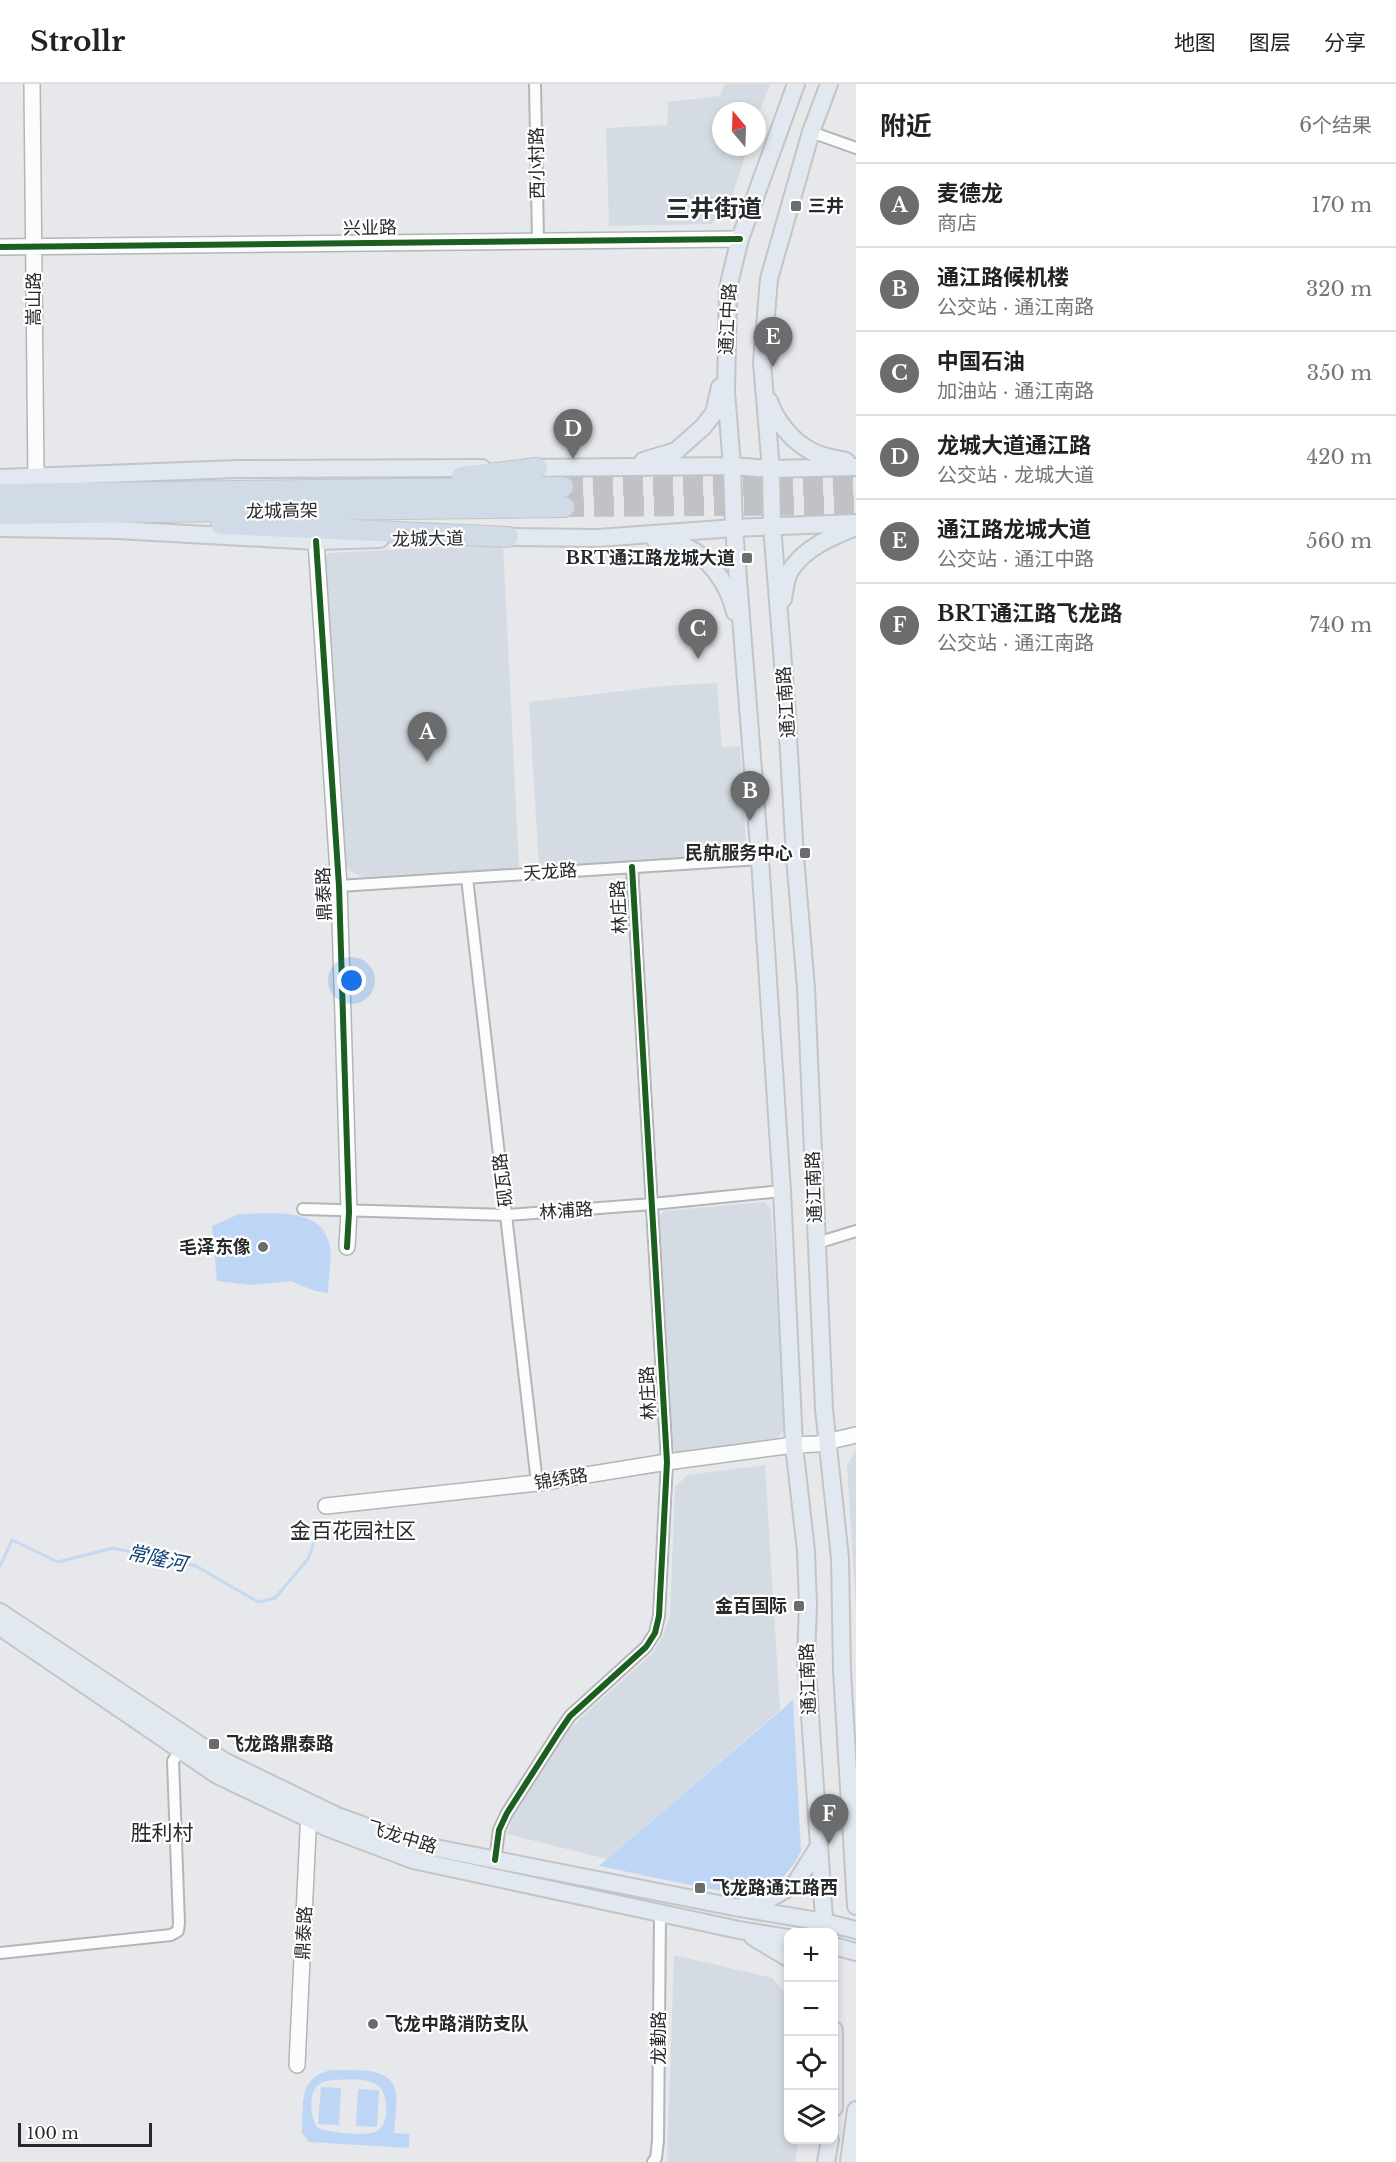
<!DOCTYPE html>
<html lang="zh">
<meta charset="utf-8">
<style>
:root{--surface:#fff;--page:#f6f6f6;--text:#222;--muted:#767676;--line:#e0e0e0;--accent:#6a6c6e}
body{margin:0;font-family:"Libre Baskerville","Noto Sans SC",serif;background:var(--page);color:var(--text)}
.controls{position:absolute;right:18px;bottom:18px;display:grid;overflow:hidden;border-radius:12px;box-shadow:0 3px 9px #0003}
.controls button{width:54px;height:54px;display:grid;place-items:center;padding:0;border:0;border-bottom:2px solid var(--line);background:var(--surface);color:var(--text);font:30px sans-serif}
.compass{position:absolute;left:712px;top:18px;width:54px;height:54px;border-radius:50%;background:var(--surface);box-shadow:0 3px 9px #0003;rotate:341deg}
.scale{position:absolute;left:18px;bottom:15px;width:134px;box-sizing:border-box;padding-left:6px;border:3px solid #27292b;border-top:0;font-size:16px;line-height:21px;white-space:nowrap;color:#27292b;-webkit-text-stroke:4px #fff;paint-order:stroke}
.you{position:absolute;left:352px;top:897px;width:21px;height:21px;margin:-15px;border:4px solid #fff;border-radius:50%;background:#1a73e8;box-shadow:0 0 0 9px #1a73e833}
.badge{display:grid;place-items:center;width:39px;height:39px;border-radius:50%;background:var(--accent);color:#fff;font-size:20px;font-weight:700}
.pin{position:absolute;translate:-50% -50px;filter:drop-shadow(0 2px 3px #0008)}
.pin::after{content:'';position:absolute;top:32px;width:21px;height:18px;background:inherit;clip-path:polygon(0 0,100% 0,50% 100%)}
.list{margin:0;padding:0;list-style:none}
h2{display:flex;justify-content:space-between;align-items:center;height:78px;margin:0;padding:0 24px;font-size:26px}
h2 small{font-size:20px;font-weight:400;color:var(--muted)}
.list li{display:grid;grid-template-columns:39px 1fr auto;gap:18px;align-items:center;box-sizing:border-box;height:84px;padding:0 24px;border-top:2px solid var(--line)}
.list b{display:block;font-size:22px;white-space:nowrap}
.list p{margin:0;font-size:20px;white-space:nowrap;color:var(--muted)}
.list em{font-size:20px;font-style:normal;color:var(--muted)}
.icon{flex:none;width:33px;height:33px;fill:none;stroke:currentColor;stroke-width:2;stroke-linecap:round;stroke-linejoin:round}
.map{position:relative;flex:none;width:856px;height:2078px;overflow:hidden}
header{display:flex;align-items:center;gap:36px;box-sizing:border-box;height:84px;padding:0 30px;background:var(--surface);border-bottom:2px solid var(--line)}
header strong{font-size:28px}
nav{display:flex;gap:33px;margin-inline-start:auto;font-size:21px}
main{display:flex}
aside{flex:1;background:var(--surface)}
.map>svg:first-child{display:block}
.built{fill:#d5dbe2}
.green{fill:#bdd6f5;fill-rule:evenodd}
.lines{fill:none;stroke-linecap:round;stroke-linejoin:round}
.stream{stroke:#c4d9f2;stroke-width:3}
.highway-tunnel{stroke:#c0c2c5;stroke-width:20;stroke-dasharray:20 10;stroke-linecap:butt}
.street-casing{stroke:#b3b5b7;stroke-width:14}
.secondary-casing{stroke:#b3b5b7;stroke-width:18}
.primary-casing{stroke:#c3c4c5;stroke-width:20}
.highway-casing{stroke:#c3c4c5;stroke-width:22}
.street{stroke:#fbfcfc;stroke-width:10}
.secondary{stroke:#fbfcfc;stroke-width:15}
.primary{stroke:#e2e8ef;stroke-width:16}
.highway{stroke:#d1dbe7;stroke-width:20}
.cycleway-casing{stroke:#fff;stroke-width:10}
.cycleway{stroke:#1b5e20;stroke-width:6}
.poi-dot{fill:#6a6c6e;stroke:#fff;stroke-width:2}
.labels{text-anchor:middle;stroke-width:4.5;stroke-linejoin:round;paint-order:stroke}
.street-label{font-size:18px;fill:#27292b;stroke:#fff}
.poi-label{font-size:18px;font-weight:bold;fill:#27292b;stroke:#fff;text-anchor:start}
.water-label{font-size:20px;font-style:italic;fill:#114173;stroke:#fff}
.quarter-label{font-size:21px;fill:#27292b;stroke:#fff}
.district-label{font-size:24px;font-weight:bold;fill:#27292b;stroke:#fff}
</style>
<header>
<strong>Strollr</strong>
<nav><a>地图</a><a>图层</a><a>分享</a></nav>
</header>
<main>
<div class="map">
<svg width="856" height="2078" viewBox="0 0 856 2078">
<rect width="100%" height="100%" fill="#e6e8eb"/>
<path class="built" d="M 725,0 L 770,0 L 757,34 L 757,27 L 721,27 L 721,63 L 748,63 L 727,127 L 711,140 L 609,142 L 606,44 L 667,41 L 668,18 L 720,12 Z
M 503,460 L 519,784 L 363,793 L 350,787 L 340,774 L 322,473 L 329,469 Z
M 717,599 L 722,663 L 740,662 L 746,763 L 738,771 L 539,783 L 529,618 L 664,602 Z
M 765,1118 L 771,1125 L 786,1345 L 772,1358 L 677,1369 L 672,1363 L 659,1132 L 664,1127 Z
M 856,1366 L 856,1526 L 847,1381 Z
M 765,1381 L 780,1626 L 607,1775 L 507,1750 L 518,1721 L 565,1650 L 585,1630 L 652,1570 L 663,1552 L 670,1532 L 675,1403 L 688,1391 Z
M 674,1871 L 772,1894 L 788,1912 L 788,2056 L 798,2056 L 795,2078 L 667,2078 Z"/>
<path class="green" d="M 239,1130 C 271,1130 323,1121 330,1163 C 332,1177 328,1195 328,1209 L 315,1207 L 291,1197 L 251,1201 L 217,1197 L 212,1142 Z
M 793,1616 L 801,1767 C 775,1823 725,1808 676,1798 C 650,1793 625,1787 599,1782 Z
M 331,1986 C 352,1987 393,1980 396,2010 C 397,2022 395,2036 394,2049 L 409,2050 L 409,2064 L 309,2058 L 302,2049 C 304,2020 297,1994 331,1986 ZM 332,1996 C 345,1996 363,1994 374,1999 C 389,2004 391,2040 377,2047 C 368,2053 328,2048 318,2044 C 310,2034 308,2010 318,2001 C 322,1998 327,1997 332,1996 Z
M 321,2003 L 341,2004 L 339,2041 L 318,2040 Z
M 358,2005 L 379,2006 L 377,2043 L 356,2042 Z"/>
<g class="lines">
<path class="stream" d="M 0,1482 L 12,1456 L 58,1478 L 113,1464 L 196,1482 L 258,1518 L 275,1514 L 308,1475 L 321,1440"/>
<path class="highway-tunnel" d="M 563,403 L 856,401
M 564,423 L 856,421"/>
<defs>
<path id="street" d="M 535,0 L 538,157
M 811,48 L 856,64
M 467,794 L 537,1399
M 339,802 L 760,775
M 303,1125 L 507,1131 L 652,1120 L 782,1107
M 817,1159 L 856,1147
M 495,1776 L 499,1746 L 507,1729 L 559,1648 L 570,1632 L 646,1563 L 655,1549 L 659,1532 L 667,1378 L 632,783
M 0,1869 L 171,1851 L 178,1847 L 179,1839 L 173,1677 L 181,1666
M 653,2078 L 656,2074 L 658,2057 L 660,1829"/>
<path id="secondary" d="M 32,0 L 36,394
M 0,163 L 740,155
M 316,457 L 339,802 L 349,1128 L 347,1163
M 326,1422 L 537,1399 L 667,1378 L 794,1361 L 817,1360 L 856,1351
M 297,1981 L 309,1726"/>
<path id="primary" d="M 796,0 L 740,155 L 733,183 L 728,205 L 726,308 L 732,382 L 734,444 L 760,775 L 782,1107 L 794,1361 L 806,1467 L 808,1521 L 806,1573 L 825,1848
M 829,0 L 811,48 L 769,195 L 762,279 L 771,385 L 772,442 L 786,617 L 795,773 L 806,904 L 824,1325 L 840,1474 L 842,1587 L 856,1822
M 769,317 C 776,338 794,359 813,368 C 823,373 836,375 846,377
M 643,377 L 676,367 L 703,343 L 714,329 L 720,303
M 526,384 L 732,382 L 771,385 L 856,383
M 0,394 L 237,385 L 482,384
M 0,444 L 117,446 L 316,457 L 380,455
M 496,453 L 598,454 L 734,444 L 856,439
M 656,457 C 663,458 672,457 679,460 C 708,470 728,499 735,528
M 783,515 C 785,506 785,495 790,487 C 804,464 831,453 856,443
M 0,1528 L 224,1677 L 337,1732 L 415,1760 L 734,1823 L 824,1838 L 856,1846
M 0,1543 L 217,1691 L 328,1744 L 413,1776 L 739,1846 L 788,1854
M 744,1821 L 767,1816 L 795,1800 L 819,1762
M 753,1853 L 788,1874
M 834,1862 L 856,1868
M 834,1946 L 834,2024
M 826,2078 L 830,2056
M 849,2078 L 856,2026"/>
<path id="highway" d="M 462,393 L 537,384
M 0,410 L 563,403
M 0,430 L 564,423
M 221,440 L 508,453"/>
</defs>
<use href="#street" class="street-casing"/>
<use href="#secondary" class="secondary-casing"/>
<use href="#primary" class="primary-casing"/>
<use href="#highway" class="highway-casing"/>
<use href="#street" class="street"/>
<use href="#secondary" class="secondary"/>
<use href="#primary" class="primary"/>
<use href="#highway" class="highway"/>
<defs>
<path id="cycleway" d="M 0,163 L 740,155
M 316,457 L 339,802 L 349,1128 L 347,1163
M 495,1776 L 499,1746 L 507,1729 L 559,1648 L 570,1632 L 646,1563 L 655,1549 L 659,1532 L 667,1378 L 632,783"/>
</defs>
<use href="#cycleway" class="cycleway-casing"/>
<use href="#cycleway" class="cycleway"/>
</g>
<g class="poi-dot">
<rect x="790" y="116" width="12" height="12" rx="3"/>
<rect x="741" y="468" width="12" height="12" rx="3"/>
<rect x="799" y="763" width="12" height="12" rx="3"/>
<circle cx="263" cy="1163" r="6"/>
<rect x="793" y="1516" width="12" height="12" rx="3"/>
<rect x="208" y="1654" width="12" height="12" rx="3"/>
<rect x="694" y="1798" width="12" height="12" rx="3"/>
<circle cx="373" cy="1940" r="6"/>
</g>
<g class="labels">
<g class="street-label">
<text transform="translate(537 79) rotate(-91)" y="6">西小村路</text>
<text transform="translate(370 144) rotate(-1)" y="6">兴业路</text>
<text transform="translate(34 215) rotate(-90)" y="6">嵩山路</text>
<text transform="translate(728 235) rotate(-87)" y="6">通江中路</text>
<text transform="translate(282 427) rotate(-1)" y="6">龙城高架</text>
<text transform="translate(428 455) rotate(-1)" y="6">龙城大道</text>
<text transform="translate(786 618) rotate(-94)" y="6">通江南路</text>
<text transform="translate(550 788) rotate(-4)" y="6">天龙路</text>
<text transform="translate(324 810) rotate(-92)" y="6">鼎泰路</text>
<text transform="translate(619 823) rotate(-93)" y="6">林庄路</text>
<text transform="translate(503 1096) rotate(-97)" y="6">砚瓦路</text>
<text transform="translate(814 1103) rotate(-92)" y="6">通江南路</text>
<text transform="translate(566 1127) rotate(-4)" y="6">林浦路</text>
<text transform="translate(648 1309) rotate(-93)" y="6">林庄路</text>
<text transform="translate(561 1395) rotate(-9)" y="6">锦绣路</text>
<text transform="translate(808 1595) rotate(-92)" y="6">通江南路</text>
<text transform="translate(402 1753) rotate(17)" y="6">飞龙中路</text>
<text transform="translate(304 1849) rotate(-87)" y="6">鼎泰路</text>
<text transform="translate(659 1954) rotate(-90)" y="6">龙勤路</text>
</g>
<g class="poi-label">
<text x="808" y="128">三井</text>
<text x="735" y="480" text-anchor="end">BRT通江路龙城大道</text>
<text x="793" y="775" text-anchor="end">民航服务中心</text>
<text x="251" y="1169" text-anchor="end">毛泽东像</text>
<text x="787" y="1528" text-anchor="end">金百国际</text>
<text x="226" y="1666">飞龙路鼎泰路</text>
<text x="712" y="1810">飞龙路通江路西</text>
<text x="385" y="1946">飞龙中路消防支队</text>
</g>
<g class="water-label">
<text transform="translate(157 1474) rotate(12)" y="7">常隆河</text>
</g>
<g class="quarter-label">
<text x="353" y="1454">金百花园社区</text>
<text x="162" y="1756">胜利村</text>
</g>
<g class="district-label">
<text x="714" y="133">三井街道</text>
</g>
</g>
</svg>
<div class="controls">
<button>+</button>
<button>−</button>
<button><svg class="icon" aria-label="locate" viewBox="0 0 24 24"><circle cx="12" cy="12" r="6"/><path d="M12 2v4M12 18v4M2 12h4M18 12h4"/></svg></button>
<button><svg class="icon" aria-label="layers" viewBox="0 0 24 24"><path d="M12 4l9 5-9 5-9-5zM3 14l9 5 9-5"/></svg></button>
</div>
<svg class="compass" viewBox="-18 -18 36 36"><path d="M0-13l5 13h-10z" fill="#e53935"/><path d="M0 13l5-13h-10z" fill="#767676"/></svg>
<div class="scale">100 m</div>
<div class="you"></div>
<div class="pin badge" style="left:427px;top:678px">A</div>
<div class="pin badge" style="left:750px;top:737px">B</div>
<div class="pin badge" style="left:698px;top:575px">C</div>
<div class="pin badge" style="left:573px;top:375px">D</div>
<div class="pin badge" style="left:773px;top:283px">E</div>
<div class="pin badge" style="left:829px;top:1760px">F</div>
</div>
<aside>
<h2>附近<small>6个结果</small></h2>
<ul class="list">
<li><span class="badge">A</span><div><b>麦德龙</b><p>商店</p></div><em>170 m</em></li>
<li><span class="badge">B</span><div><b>通江路候机楼</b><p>公交站 · 通江南路</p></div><em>320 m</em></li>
<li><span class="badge">C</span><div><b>中国石油</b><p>加油站 · 通江南路</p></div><em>350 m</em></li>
<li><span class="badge">D</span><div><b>龙城大道通江路</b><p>公交站 · 龙城大道</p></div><em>420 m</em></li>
<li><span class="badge">E</span><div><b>通江路龙城大道</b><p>公交站 · 通江中路</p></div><em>560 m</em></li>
<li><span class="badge">F</span><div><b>BRT通江路飞龙路</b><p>公交站 · 通江南路</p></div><em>740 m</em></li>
</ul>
</aside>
</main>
